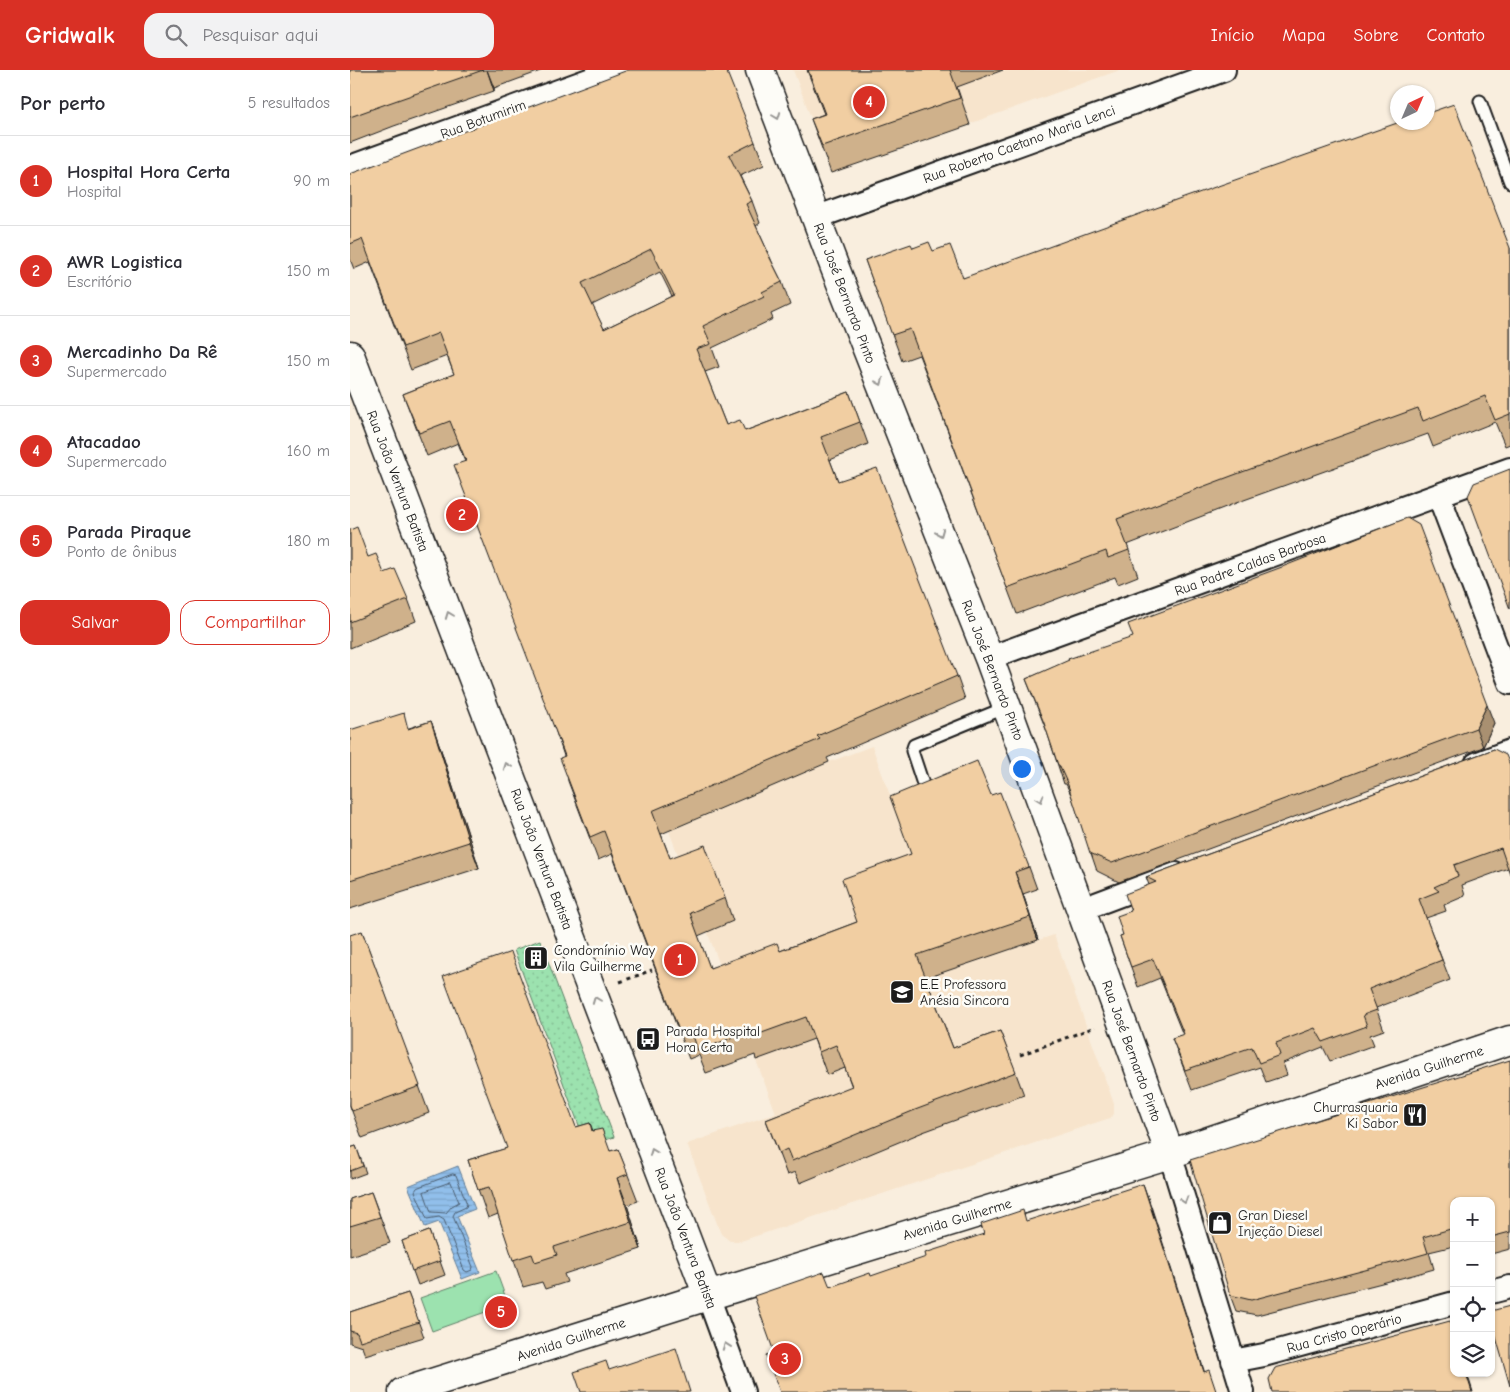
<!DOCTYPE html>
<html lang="pt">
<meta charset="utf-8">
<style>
:root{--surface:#fff;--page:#f2f2f3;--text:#2b2b33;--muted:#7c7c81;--line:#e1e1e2;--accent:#d93025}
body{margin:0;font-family:"Comic Neue",sans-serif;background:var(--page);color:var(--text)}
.controls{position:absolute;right:15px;bottom:15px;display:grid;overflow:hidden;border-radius:10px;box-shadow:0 1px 4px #0004}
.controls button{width:45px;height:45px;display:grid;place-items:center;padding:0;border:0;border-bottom:1px solid var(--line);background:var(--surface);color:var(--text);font:25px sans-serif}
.compass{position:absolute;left:1040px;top:15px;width:45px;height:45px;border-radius:50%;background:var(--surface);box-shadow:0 1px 4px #0004;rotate:44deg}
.you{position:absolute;left:671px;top:698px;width:18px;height:18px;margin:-12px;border:4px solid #fff;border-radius:50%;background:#1a73e8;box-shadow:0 0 0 8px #1a73e833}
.badge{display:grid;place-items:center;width:32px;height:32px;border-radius:50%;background:var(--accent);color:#fff;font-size:16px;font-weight:700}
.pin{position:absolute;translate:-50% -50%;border:2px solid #fff;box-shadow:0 1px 5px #0006}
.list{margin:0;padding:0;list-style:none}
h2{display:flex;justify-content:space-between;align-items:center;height:65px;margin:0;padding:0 20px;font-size:21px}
h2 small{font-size:16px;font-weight:400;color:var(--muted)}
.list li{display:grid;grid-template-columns:32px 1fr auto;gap:15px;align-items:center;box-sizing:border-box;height:90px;padding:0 20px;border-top:1px solid var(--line)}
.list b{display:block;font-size:19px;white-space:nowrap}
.list p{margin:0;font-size:16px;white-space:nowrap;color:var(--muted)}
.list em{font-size:16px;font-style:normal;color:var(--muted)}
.actions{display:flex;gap:10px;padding:15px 20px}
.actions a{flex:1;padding:11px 0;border:1px solid var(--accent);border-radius:15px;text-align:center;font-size:18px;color:var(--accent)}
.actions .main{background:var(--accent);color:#fff}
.icon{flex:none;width:28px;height:28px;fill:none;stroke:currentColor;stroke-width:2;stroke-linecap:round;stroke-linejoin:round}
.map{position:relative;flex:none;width:1160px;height:1322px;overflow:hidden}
header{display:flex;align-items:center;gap:30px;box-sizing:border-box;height:70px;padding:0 25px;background:var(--accent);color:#fff}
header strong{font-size:24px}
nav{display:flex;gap:28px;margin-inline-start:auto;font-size:18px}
.search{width:350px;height:45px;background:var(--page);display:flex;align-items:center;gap:12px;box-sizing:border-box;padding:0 18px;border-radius:15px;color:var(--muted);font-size:19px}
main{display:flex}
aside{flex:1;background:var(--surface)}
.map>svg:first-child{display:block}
.built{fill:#f7e4cc}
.grass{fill:url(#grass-dots);stroke:#5c7f66}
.park{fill:#9ce2af;stroke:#5c7f66}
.water{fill:url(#water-rules);stroke:#627e98}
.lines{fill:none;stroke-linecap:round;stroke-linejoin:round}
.shore{stroke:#4b5d6f;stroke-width:1}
.lane-casing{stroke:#1c1c1c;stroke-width:15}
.street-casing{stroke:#1c1c1c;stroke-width:26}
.secondary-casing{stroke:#1c1c1c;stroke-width:31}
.path{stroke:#1c1c1c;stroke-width:3;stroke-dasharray:4 4;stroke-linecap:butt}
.lane{stroke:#fdfcf7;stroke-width:11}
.street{stroke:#fdfcf7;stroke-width:22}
.secondary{stroke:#fdfcf7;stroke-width:28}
.wall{fill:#cfb18b;stroke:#1c1c1c;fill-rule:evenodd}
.shaded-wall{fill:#a99071;stroke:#1c1c1c}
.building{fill:#f1cea2;stroke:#1c1c1c;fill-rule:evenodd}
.oneway{stroke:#989794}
.labels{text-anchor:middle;stroke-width:5;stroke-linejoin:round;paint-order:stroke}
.street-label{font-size:14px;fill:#1c1c1c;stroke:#fdfcf7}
.poi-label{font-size:14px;fill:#1c1c1c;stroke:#fdfcf7;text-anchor:start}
</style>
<header>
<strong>Gridwalk</strong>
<div class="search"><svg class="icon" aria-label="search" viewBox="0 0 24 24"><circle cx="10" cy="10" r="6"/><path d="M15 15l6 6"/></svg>Pesquisar aqui</div>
<nav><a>Início</a><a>Mapa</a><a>Sobre</a><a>Contato</a></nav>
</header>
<main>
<aside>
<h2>Por perto<small>5 resultados</small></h2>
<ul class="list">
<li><span class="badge">1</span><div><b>Hospital Hora Certa</b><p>Hospital</p></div><em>90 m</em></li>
<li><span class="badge">2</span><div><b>AWR Logistica</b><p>Escritório</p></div><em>150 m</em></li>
<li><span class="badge">3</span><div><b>Mercadinho Da Rê</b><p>Supermercado</p></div><em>150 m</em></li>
<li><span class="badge">4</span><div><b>Atacadao</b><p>Supermercado</p></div><em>160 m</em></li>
<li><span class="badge">5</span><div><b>Parada Piraque</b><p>Ponto de ônibus</p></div><em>180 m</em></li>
</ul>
<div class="actions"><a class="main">Salvar</a><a>Compartilhar</a></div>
</aside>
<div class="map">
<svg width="1160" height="1322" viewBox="0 0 1160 1322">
<defs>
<pattern id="grass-dots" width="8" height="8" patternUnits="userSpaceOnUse" patternTransform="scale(1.25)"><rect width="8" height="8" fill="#9ce2af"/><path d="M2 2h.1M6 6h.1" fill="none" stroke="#86c196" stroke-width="1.8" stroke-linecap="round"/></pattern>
<pattern id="water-rules" width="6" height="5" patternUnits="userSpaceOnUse" patternTransform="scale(1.25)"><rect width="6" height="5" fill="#91bfeb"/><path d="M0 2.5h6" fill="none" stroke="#7ca4c9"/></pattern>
</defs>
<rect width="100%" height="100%" fill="#f9eede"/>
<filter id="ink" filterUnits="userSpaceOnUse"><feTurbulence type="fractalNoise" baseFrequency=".02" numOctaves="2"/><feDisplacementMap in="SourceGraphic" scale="10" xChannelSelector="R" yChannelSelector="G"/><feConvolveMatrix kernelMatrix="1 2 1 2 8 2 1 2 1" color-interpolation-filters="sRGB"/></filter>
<g filter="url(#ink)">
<path class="built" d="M 443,0 L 770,0 L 482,103 Z
M 522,676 L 603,898 L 704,865 L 764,1034 L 764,1044 L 760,1048 L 391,1171 L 380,1171 L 371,1164 L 337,1074 L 426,1043 L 319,761 L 479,692 Z"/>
<path class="grass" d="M 190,870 L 264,1067 L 237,1077 L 164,880 Z"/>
<path class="park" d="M 146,1201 L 158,1234 L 82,1261 L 70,1228 Z"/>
<path class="water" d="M 108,1096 L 125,1139 L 107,1146 L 130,1202 L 112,1209 L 89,1152 L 75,1157 L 58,1116 Z"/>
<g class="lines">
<path class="shore" d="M 103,1104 L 106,1105 L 117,1134 L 116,1137 L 105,1142 L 103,1146 L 123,1197 L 122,1200 L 117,1202 L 114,1200 L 94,1150 L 89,1147 L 77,1149 L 65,1121 L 67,1118 Z
M 101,1112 L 109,1132 L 102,1136 L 96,1143 L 81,1142 L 74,1122 Z"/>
<defs>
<path id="lane" d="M 1130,31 L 1160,112
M 574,717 L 562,681 L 564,675 L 657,637"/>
<path id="street" d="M 0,97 L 266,0
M 465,148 L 874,0
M 1089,426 L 1160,613
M 639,588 L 1160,399
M 1126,694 L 1160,681
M 730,840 L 826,804
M 820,1084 L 893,1322
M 1141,1222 L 1160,1217
M 358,1226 L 393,1322
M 883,1291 L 914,1285 L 1104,1233"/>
<path id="secondary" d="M 410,0 L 485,198 L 639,588 L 820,1084
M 0,285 L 358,1226
M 53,1322 L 358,1226 L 820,1084 L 1160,970"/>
</defs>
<use href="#lane" class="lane-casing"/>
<use href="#street" class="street-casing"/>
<use href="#secondary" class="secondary-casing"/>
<path class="path" d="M 270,912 L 302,900
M 670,985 L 745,957"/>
<use href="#lane" class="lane"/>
<use href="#street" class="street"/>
<use href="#secondary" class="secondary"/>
</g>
<path class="wall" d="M 0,0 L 193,0 L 144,18 L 144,21 L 44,56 L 0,73 Z
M 457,0 L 653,0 L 607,17 L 620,55 L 481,103 L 461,49 L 474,44 Z
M 405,72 L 414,95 L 390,106 L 402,131 L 410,153 L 406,156 L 417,180 L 423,194 L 432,212 L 440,235 L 421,244 L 423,249 L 362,278 L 369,297 L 355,302 L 376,355 L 395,361 L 499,322 L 518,374 L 480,390 L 488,411 L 607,606 L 615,629 L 477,688 L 479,692 L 311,764 L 320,788 L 375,828 L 383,851 L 348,866 L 360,898 L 430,881 L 507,852 L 561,784 L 641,725 L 679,797 L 687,819 L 673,824 L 688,870 L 576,908 L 603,978 L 650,961 L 674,1025 L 573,1062 L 450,1113 L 445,1102 L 437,1105 L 416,1050 L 502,1017 L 495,998 L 477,1005 L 464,969 L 406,990 L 405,985 L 356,1003 L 349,985 L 339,989 L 262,784 L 248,790 L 218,711 L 214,686 L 115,391 L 108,373 L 77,386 L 53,324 L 104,304 L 97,286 L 61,300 L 20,192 L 4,199 L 0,189 L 0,104 ZM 310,202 L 322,226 L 254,259 L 242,235 Z
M 563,178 L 583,181 L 613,208 L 1160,178 L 1160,374 L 1155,376 L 1145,352 L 1083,377 L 1078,364 L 894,430 L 777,475 L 788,506 L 768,514 L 765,507 L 667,544 L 569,285 L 552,291 L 515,190 Z
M 0,460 L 18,487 L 58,529 L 66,551 L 0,578 Z
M 718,589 L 1144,653 L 1133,677 L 769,812 L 747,801 L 722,727 L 716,714 L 714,714 L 697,662 L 676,609 L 719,591 Z
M 81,651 L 90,677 L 129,798 L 0,839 L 0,660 L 59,658 Z
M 1144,679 L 1158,798 L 1112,815 L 1115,826 L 1094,835 L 1096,841 L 1076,848 L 1100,910 L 1026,938 L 1034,960 L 1020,965 L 1024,975 L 980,991 L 973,977 L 933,993 L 937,1005 L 916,1012 L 910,997 L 842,1020 L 822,968 L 833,965 L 810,908 L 788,917 L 770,866 L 773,865 L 781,841 L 799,815 L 796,807 Z
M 12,861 L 79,1043 L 12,1068 L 0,1036 Z
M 1160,990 L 1160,1179 L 1141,1184 L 1141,1131 L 1104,1131 L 1104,1176 L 1079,1182 L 1084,1199 L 1063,1205 L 907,1245 L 886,1241 L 880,1225 Z
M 240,1053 L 243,1061 L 260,1081 L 268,1079 L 288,1131 L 277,1135 L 291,1179 L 214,1204 L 217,1212 L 195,1219 L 192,1212 L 173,1217 L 148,1144 L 138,1148 L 118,1090 Z
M 6,1076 L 16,1103 L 0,1109 L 0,1078 Z
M 21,1122 L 40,1173 L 0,1186 L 0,1129 Z
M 79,1161 L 95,1205 L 68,1215 L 52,1171 Z
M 58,1223 L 74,1267 L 15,1285 L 12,1277 L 0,1273 L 0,1242 Z"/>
<path class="shaded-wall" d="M 137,0 L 144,18 L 144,21 Z
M 1137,635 L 1144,653 L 1133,677 L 1126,658 Z
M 81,651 L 90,677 L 129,798 L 119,772 Z
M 665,802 L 673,824 L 688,870 L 680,847 Z
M 267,1108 L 277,1135 L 291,1179 L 281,1152 Z
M 793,1114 L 801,1136 L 861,1322 L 854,1302 Z
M 1116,1303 L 1117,1303 L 1123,1322 L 1122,1322 Z"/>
<path class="building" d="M 0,0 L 133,0 L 36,34 L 0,47 Z
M 278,0 L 376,0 L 405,72 L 379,85 L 402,131 L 396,134 L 417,180 L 416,180 L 432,212 L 412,222 L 414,226 L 353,256 L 361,274 L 346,279 L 376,355 L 390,350 L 395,361 L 499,322 L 510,352 L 471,367 L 488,411 L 527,398 L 607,606 L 467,666 L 470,669 L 302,741 L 320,788 L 355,775 L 375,828 L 340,843 L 360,898 L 427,873 L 430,881 L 507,852 L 492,809 L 561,784 L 540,727 L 627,691 L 641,725 L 650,722 L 679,797 L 665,802 L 680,847 L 567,885 L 603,978 L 650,961 L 666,1002 L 565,1040 L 442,1091 L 437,1079 L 429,1083 L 416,1050 L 502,1016 L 486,975 L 469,982 L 456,947 L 398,968 L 396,962 L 348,981 L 342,962 L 331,966 L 254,761 L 240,767 L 210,688 L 215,686 L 104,395 L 116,391 L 100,351 L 69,363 L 53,324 L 104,304 L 89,263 L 53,277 L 12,169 L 0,174 L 0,104 ZM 301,179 L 324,225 L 254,259 L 232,213 Z
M 458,0 L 600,0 L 610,28 L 472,76 L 461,49 L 475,44 Z
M 1104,34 L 1160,178 L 1160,344 L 1145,350 L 1135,326 L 1073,351 L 1068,338 L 884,405 L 767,449 L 779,480 L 758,488 L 756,481 L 657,518 L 560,259 L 542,265 L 515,190 L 561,174 L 563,178 L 579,172 L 583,181 L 600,175 L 613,208 L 831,129 L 1050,52 L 1078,52 L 1078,43 Z
M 1160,399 L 1160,539 L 1118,426 L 1124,413 Z
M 1057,448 L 1069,455 L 1137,635 L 1126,658 L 762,793 L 740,783 L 718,715 L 709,695 L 708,695 L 694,653 L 676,609 L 719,590 L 718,589 L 783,567 L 778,554 L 932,497 Z
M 7,457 L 18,487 L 26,484 L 34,503 L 45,499 L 58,529 L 0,552 L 0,460 Z
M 54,643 L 58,659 L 81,651 L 119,772 L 0,810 L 0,660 Z
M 1144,679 L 1156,685 L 1160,695 L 1160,804 L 1151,778 L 1104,795 L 1108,806 L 1084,817 L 1089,821 L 1069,829 L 1092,890 L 1019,919 L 1027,940 L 1013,945 L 1017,956 L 973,972 L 965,958 L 926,973 L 930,985 L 909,993 L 902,977 L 835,1000 L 822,968 L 834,964 L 803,889 L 781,897 L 770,866 L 773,865 L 767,846 L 781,841 L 775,824 L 806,812 L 796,807 Z
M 12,861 L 70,1016 L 2,1041 L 0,1035 L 0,865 Z
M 161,882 L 226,1057 L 240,1053 L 242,1061 L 252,1059 L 260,1081 L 268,1079 L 278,1104 L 267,1108 L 281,1152 L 204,1177 L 207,1185 L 185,1192 L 182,1184 L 163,1190 L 139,1117 L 128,1120 L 118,1090 L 157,1078 L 93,906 Z
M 1160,990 L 1160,1162 L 1141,1167 L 1141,1131 L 1104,1131 L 1104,1158 L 1073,1167 L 1078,1183 L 1057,1189 L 901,1230 L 880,1225 L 840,1090 Z
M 6,1076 L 13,1096 L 0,1101 L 0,1078 Z
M 793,1114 L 854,1302 L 859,1300 L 866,1321 L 864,1322 L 430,1322 L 416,1285 L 424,1282 L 404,1226 L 474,1202 L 480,1217 L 520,1203 L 521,1206 L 576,1187 L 575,1183 L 634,1164 L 631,1154 L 673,1140 L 676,1151 Z
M 21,1122 L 30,1147 L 0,1156 L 0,1129 Z
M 79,1161 L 90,1191 L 62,1201 L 52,1171 Z
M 58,1223 L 69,1252 L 10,1271 L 7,1263 L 0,1261 L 0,1242 Z
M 1160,1236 L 1160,1316 L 1141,1250 L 1141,1241 Z
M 1100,1251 L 1104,1263 L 1104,1303 L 1116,1303 L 1122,1322 L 922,1322 L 919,1309 L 925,1298 Z
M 326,1278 L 340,1322 L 231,1322 L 224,1302 L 256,1291 L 259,1300 Z"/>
<defs><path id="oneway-chevron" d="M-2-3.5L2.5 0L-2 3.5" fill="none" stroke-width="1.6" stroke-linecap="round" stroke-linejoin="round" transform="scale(1.25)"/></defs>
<g class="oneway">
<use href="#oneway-chevron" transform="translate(427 46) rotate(69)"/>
<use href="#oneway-chevron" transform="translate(530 312) rotate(68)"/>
<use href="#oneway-chevron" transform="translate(590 463) rotate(68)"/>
<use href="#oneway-chevron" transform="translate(99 545) rotate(-111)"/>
<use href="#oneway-chevron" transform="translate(157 696) rotate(-111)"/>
<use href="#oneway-chevron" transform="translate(690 729) rotate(70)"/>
<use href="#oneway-chevron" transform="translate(246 930) rotate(-111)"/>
<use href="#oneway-chevron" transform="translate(303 1082) rotate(-111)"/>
<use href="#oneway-chevron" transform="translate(834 1130) rotate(73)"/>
<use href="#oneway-chevron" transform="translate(376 1276) rotate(-110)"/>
</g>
</g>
<defs>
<symbol id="building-square" viewBox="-11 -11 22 22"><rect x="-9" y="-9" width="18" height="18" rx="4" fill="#1c1c1c" stroke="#fdfcf7"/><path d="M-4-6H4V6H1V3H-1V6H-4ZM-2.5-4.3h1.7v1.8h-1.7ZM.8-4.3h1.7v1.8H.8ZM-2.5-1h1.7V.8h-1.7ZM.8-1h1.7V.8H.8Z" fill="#fff"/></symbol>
<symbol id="school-square" viewBox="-11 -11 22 22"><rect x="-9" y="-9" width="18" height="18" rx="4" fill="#1c1c1c" stroke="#fdfcf7"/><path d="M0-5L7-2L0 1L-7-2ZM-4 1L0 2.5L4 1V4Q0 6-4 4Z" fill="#fff"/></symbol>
<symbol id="bus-square" viewBox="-11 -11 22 22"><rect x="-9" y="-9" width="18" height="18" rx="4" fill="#1c1c1c" stroke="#fdfcf7"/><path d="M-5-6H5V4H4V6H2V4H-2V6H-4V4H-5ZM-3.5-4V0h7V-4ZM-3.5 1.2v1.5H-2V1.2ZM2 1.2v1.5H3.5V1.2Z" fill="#fff"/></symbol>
<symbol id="restaurant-square" viewBox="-11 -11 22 22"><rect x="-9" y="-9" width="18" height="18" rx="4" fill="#1c1c1c" stroke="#fdfcf7"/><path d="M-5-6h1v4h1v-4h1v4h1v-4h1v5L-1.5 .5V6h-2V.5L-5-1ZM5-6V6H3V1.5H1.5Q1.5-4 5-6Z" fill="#fff"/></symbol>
<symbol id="shop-square" viewBox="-11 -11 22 22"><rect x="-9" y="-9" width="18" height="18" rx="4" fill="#1c1c1c" stroke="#fdfcf7"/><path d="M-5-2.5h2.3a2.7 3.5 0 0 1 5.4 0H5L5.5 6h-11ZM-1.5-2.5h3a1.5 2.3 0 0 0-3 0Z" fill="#fff"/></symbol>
</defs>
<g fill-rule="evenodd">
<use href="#building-square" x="172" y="874" width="28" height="28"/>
<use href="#school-square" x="538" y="908" width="28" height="28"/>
<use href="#bus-square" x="284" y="955" width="28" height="28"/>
<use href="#restaurant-square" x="1051" y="1031" width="28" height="28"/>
<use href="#shop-square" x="856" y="1139" width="28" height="28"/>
</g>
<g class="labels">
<g class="street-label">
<text transform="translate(133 49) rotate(-20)" y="5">Rua Botumirim</text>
<text transform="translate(669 74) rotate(-20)" y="5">Rua Roberto Caetano Maria Lenci</text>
<text transform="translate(495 223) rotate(69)" y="5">Rua José Bernardo Pinto</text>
<text transform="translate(48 411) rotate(69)" y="5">Rua João Ventura Batista</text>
<text transform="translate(900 494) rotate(-20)" y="5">Rua Padre Caldas Barbosa</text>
<text transform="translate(643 600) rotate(69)" y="5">Rua José Bernardo Pinto</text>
<text transform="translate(192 789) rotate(69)" y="5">Rua João Ventura Batista</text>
<text transform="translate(782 981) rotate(70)" y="5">Rua José Bernardo Pinto</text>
<text transform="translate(1079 997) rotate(-18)" y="5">Avenida Guilherme</text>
<text transform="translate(607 1149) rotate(-17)" y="5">Avenida Guilherme</text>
<text transform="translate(336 1168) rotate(69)" y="5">Rua João Ventura Batista</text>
<text transform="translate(994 1263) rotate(-15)" y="5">Rua Cristo Operário</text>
<text transform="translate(221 1269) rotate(-18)" y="5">Avenida Guilherme</text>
</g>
<g class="poi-label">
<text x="204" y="885">Condomínio Way<tspan x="204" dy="16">Vila Guilherme</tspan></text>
<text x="570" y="919">E.E Professora<tspan x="570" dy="16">Anésia Sincora</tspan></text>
<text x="316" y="966">Parada Hospital<tspan x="316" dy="16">Hora Certa</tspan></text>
<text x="1048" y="1042" text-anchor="end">Churrasquaria<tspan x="1048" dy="16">Ki Sabor</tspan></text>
<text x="888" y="1150">Gran Diesel<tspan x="888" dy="16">Injeção Diesel</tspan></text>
</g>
</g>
</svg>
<div class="controls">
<button>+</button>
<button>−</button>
<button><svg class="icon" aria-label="locate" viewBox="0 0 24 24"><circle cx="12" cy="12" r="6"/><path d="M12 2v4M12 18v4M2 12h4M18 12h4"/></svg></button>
<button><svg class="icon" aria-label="layers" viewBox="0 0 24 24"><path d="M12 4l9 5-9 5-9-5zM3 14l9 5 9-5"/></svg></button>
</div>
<svg class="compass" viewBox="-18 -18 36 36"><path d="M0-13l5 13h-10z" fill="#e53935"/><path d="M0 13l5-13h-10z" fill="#7c7c81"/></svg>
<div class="you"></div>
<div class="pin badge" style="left:330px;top:890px">1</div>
<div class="pin badge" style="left:112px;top:445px">2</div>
<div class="pin badge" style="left:435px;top:1289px">3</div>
<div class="pin badge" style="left:519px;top:32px">4</div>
<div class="pin badge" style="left:151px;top:1242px">5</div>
</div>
</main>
